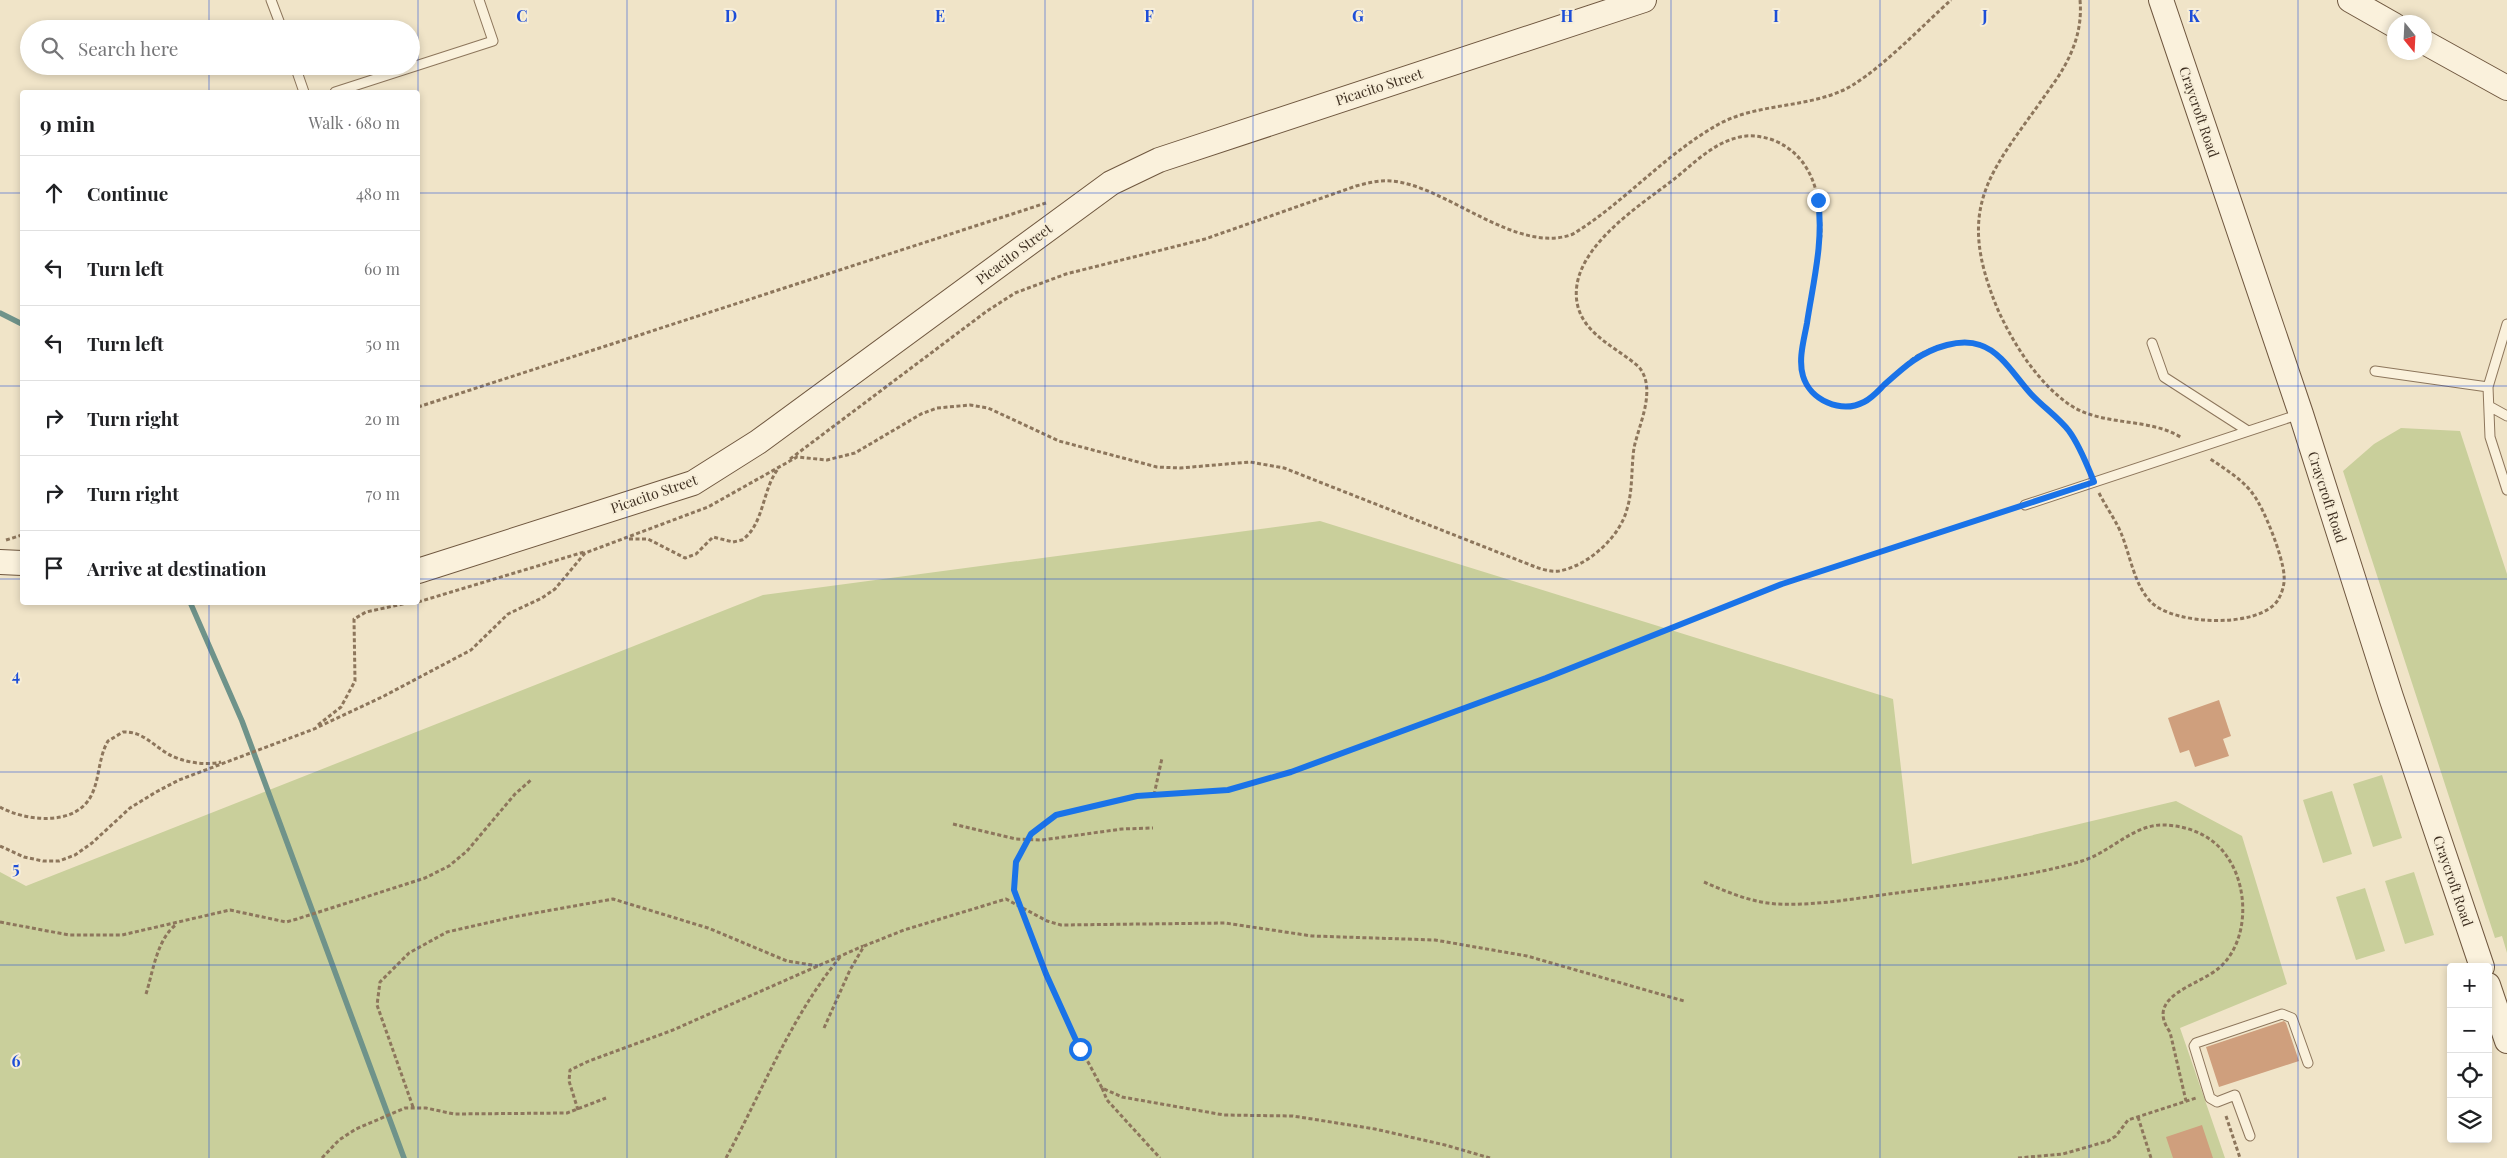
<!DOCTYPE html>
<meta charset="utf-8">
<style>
:root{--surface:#fff;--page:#f6f6f6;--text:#202124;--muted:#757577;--line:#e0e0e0}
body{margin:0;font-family:"Playfair Display",serif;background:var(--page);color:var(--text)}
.controls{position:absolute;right:15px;bottom:15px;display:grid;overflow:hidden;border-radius:5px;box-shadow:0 2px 8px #0003}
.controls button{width:45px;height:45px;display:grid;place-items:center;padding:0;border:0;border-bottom:1px solid var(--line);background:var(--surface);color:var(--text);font:25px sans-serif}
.compass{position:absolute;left:2387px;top:15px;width:45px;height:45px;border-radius:50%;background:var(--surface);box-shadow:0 2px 8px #0003;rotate:162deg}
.stop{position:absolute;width:15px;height:15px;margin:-11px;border:4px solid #1a73e8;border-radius:50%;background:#fff}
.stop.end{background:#1a73e8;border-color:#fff;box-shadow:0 1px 5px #0008}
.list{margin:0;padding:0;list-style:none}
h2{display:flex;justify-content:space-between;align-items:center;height:65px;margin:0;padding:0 20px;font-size:21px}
h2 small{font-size:16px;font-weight:400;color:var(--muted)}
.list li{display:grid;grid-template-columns:32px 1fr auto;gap:15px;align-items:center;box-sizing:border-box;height:75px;padding:0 20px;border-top:1px solid var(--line)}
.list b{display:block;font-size:19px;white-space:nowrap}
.list em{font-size:16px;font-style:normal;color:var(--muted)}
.icon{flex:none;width:28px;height:28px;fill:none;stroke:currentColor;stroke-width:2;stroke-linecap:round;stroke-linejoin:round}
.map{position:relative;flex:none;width:2507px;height:1158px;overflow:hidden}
.search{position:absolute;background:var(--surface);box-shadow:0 2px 8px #0003;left:20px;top:20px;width:400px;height:55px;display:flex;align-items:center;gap:12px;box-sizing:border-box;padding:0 18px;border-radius:28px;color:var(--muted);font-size:19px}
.panel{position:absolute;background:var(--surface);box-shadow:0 2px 8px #0003;left:20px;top:90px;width:400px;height:515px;border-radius:5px}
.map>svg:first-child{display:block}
.green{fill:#c9cf9b}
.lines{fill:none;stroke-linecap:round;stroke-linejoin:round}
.stream{stroke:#6f938a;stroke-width:5.5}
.building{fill:#cf9f7d}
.lane-casing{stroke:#8d765c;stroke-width:11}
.secondary-casing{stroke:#6f573f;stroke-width:26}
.path{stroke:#8d765c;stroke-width:3;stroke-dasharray:4 2.5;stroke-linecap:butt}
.lane{stroke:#faf1dc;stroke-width:9}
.secondary{stroke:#faf1dc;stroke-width:24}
.route{stroke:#1a73e8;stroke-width:6}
.grid{fill:none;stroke:#1d4ed8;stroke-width:1;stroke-opacity:0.55}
.labels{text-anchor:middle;stroke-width:4;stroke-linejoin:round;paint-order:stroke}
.street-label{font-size:14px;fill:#3d2e20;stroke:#f7eed8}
.grid-label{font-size:16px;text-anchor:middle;font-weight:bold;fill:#1d4ed8;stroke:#f7eed8;stroke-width:4;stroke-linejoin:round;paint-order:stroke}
</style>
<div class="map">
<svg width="2507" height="1158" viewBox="0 0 2507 1158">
<rect width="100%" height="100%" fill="#f0e4c8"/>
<path class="green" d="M 2401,428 L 2460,431 L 2507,574 L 2507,953 L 2502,936 L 2495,938 L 2343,471 L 2374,444 Z
M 1320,521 L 1893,699 L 1912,864 L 2176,801 L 2242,836 L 2287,984 L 2180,1028 L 2225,1158 L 0,1158 L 0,872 L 26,886 L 763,595 Z
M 2382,775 L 2402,838 L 2373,847 L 2353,784 Z
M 2332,791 L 2352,854 L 2323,863 L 2303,800 Z
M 2414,872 L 2434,935 L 2405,944 L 2385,881 Z
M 2365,888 L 2385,951 L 2356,960 L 2336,897 Z"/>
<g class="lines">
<path class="stream" d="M 0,313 L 22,324
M 190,602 L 242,721 L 404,1158"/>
</g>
<path class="building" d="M 2219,700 L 2231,736 L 2223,739 L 2229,756 L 2195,767 L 2189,750 L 2180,753 L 2168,718 Z
M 2284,1021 L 2286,1023 L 2299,1061 L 2219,1087 L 2206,1047 Z
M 2202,1125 L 2213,1158 L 2173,1158 L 2166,1137 Z"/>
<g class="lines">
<defs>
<path id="lane" d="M 271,0 L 282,29
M 295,66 L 304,92
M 335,92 L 493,41 L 479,0
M 2507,324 L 2488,387 L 2490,437 L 2507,490
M 2152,343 L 2164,377 L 2248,431
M 2375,371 L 2488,387
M 2489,406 L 2507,416
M 2025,505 L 2300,414
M 2250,1136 L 2235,1095 L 2217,1102 L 2210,1098 L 2194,1046 L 2196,1043 L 2282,1014 L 2292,1018 L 2308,1063"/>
<path id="secondary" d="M 2161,0 L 2301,414 L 2391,697 L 2482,967
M 2350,0 L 2394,25
M 2424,42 L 2507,88
M 0,562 L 22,563
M 418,571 L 693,483 L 758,442 L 1111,183 L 1159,160 L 1644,0
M 2488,985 L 2507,1041"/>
</defs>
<use href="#lane" class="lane-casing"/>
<use href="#secondary" class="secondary-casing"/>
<path class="path" d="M 2080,0 C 2083,33 2070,61 2051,87 C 1992,172 1953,203 1998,310 C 2014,345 2038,383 2070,405 C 2103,427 2150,417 2182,438
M 418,407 L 1046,203
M 790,459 L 987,311 L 1015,293 L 1066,274 L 1205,239 L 1356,186 C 1368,183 1379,180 1391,181 C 1446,185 1517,256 1573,234 C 1624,203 1665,154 1719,124 C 1756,104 1800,108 1839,92 C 1872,79 1923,25 1951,0
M 2099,493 C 2106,507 2115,519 2121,533 C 2130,554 2134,585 2151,602 C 2173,625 2259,629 2278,600 C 2282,593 2285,584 2284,575 C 2283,557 2264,508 2253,494 C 2242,479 2225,469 2209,458
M 629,539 L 648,539 L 685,558 L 696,554 L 713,537 L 733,542 L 742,540 C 764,525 762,490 778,469
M 6,540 L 22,535
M 418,602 L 584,552
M 318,725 L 341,707 L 355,681 L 354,619 L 366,612 L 412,602
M 1154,795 L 1162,758
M 0,807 C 25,821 75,827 91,796 C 100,779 98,758 108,741 L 123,732 C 142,731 153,745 168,754 C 182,762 205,766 221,762
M 953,824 L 1016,839 L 1042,840 L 1122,829 L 1153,828
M 0,846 L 24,857 L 43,861 L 59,861 L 75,855 L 92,843 L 130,808 L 156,792 L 179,780 L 314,729 L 384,696 L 471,650 L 508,614 L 542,598 L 555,589 L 585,553 L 708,507 L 797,457 L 827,460 L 855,453 L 921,414 L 937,408 L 970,405 L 988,408 L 1059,441 L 1157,467 L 1180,468 L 1250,462 L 1284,468 L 1533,566 C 1541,569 1550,572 1559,571 C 1588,566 1620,537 1627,509 C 1633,490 1631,468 1634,448 C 1639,424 1657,389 1639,367 C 1619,349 1586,336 1578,307 C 1564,253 1638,207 1673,180 C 1692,165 1712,144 1736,138 C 1748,134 1761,136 1773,140 C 1813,156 1821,196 1821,235 L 1801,362 C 1802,378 1808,391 1822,400 C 1861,424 1887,378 1914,358 C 1929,348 1950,342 1968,343 C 1976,343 1986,346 1993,351 C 2004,360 2013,374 2023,385 C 2038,402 2058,416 2071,434 C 2079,445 2084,458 2089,471
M 1704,882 C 1727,892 1753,903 1778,904 C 1819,906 1863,897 1904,892 C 1963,884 2025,878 2082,861 C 2109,853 2133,825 2162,825 C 2188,825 2214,836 2228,858 C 2249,889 2249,942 2219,968 C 2198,986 2144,996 2170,1032 L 2186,1101
M 0,922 L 69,935 L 122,935 L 230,910 L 286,922 L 297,919 L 425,878 L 449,866 L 467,851 L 515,794 L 531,780
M 146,994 C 153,972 157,938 177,924
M 824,1028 L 850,970 L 864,946 L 904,930 L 1006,899 L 1047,921 L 1061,925 L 1225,923 L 1312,936 L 1435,940 L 1527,956 L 1684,1001
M 1102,1088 L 1107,1100 L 1160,1158
M 413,1107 L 377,1005 L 380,982 L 409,953 L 447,932 L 513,917 L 613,899 L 708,928 L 787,961 L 818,966
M 578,1110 L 569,1081 L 570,1070 L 589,1061 L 673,1030 L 863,946
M 2226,1116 L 2240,1158
M 2138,1117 L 2151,1158
M 322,1158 L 339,1140 L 356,1129 L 405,1108 L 426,1108 L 454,1114 L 567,1113 L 606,1098
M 726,1158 C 763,1090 791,1016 841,956
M 1490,1158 L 1445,1145 L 1375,1129 L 1293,1116 L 1224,1115 L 1122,1097 L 1102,1088 L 1081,1049 L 1046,974 L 1014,890 L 1016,862 L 1031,834 L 1056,815 L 1091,806 L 1137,796 L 1228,790 L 1291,772 L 1546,678 L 1782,584 L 2012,509
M 2018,1158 L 2063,1154 L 2108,1141 L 2116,1136 L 2128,1120 L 2196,1098"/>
<use href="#lane" class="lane"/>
<use href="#secondary" class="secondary"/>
</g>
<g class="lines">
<path class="route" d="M 1080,1049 L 1046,974 L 1014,890 L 1016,862 L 1031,834 L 1056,815 L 1137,796 L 1228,790 L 1291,772 L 1546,678 L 1782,584 L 2094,482 C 2087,465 2080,446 2069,431 C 2058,417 2043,407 2031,394 C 2016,378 2002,352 1980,345 C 1969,341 1958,342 1947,345 C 1920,352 1904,367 1884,385 C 1878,391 1872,398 1864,402 C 1841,414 1810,400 1803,376 C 1798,359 1804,340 1807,323 C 1813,283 1824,241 1818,200"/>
</g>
<path class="grid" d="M 209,0 L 209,29M 418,0 L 418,1158M 627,0 L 627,1158M 836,0 L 836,1158M 1045,0 L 1045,1158M 1253,0 L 1253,1158M 1462,0 L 1462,1158M 1671,0 L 1671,1158M 1880,0 L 1880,1158M 2089,0 L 2089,1158M 2298,0 L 2298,1158M 209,66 L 209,92M 0,193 L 22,193M 418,193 L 2507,193M 0,386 L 22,386M 418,386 L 2507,386M 0,579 L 22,579M 418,579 L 2507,579M 209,602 L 209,1158M 0,772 L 2507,772M 0,965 L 2507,965"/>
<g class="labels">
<g class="street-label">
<text transform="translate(1379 87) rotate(-18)" y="5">Picacito Street</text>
<text transform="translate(2199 112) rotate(71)" y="5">Craycroft Road</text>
<text transform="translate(1014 254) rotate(-37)" y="5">Picacito Street</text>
<text transform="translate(654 494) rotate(-19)" y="5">Picacito Street</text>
<text transform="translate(2327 497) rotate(72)" y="5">Craycroft Road</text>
<text transform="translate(2453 881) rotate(71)" y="5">Craycroft Road</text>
</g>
</g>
<g class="grid-label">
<text x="522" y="22">C</text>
<text x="731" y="22">D</text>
<text x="940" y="22">E</text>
<text x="1149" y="22">F</text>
<text x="1358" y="22">G</text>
<text x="1567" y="22">H</text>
<text x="1776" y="22">I</text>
<text x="1985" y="22">J</text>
<text x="2194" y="22">K</text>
<text x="16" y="681">4</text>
<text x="16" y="874">5</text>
<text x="16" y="1067">6</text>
</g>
</svg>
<div class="controls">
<button>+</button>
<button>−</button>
<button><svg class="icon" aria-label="locate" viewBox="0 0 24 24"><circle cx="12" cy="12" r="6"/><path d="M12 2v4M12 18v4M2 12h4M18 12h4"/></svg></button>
<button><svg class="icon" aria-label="layers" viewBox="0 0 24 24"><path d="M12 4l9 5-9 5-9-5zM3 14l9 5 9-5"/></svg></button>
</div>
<svg class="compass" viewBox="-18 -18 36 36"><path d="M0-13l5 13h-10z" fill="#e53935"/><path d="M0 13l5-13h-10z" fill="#757577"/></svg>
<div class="stop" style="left:1080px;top:1049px"></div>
<div class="stop end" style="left:1818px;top:200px"></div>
<div class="search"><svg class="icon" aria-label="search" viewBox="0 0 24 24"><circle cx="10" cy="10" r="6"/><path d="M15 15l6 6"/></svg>Search here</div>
<section class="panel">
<h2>9 min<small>Walk · 680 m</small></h2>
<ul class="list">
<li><svg class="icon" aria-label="ahead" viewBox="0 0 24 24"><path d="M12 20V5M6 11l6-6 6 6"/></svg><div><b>Continue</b></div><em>480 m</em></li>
<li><svg class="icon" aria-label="left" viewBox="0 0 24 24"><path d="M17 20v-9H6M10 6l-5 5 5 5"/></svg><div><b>Turn left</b></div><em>60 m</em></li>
<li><svg class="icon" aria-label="left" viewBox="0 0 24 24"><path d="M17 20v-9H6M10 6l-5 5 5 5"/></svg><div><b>Turn left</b></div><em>50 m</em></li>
<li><svg class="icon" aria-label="right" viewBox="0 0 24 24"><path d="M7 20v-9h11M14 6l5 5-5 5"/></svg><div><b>Turn right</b></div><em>20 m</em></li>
<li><svg class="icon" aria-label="right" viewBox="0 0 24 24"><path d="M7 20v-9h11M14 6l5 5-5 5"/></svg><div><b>Turn right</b></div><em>70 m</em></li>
<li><svg class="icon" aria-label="arrive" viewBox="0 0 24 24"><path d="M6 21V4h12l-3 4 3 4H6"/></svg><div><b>Arrive at destination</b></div></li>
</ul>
</section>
</div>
